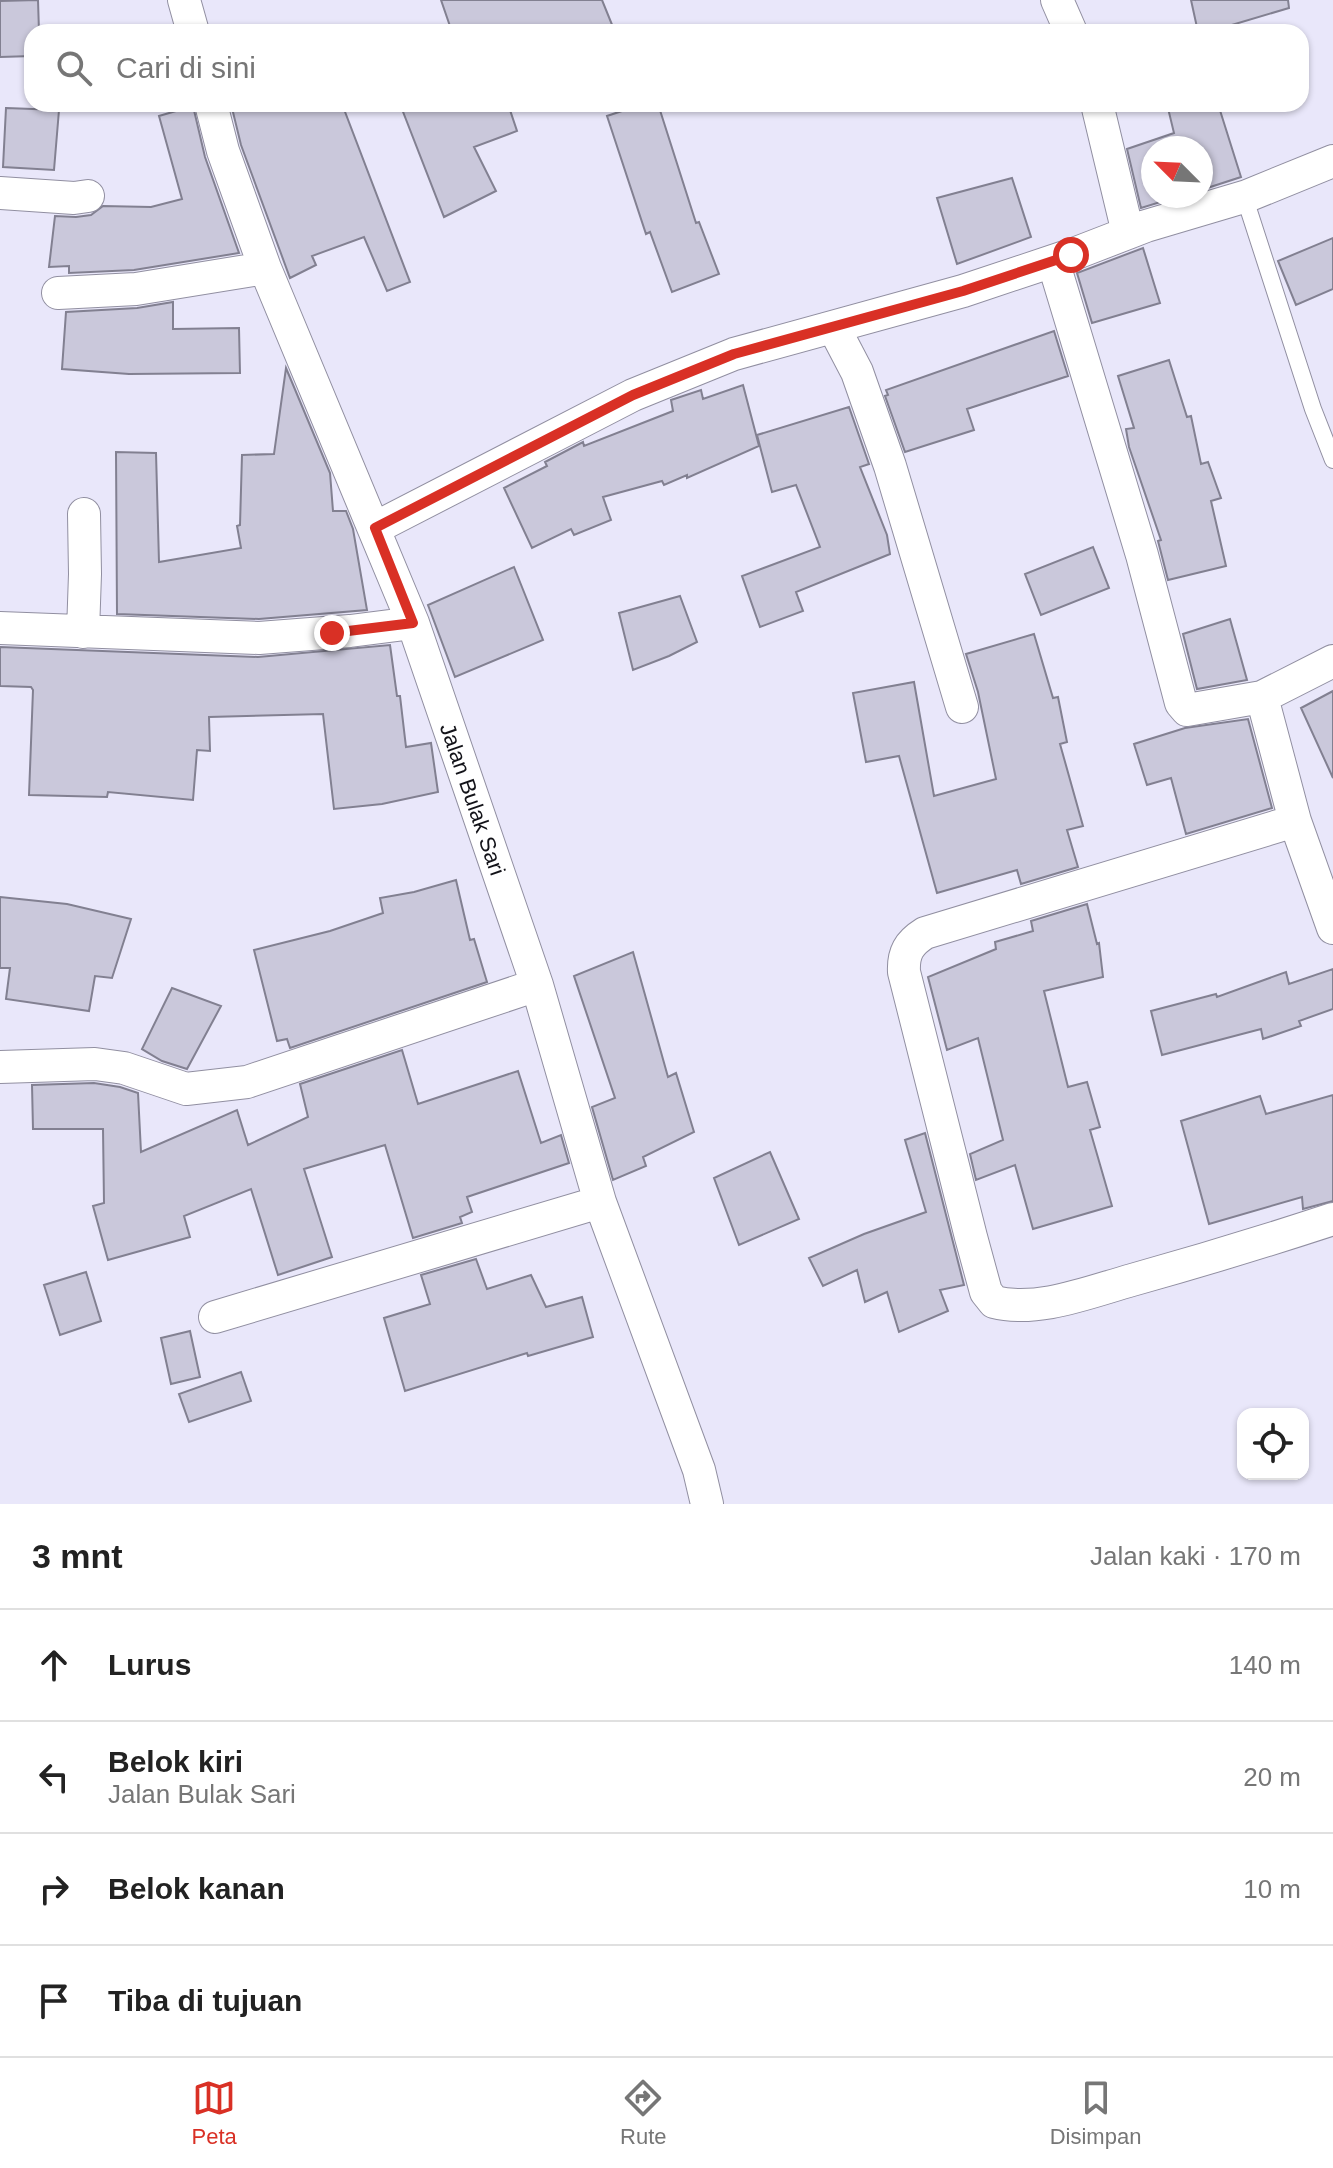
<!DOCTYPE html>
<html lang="id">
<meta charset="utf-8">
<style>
:root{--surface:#fff;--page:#f6f6f6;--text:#222;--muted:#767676;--line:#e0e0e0;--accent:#d93025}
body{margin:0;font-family:Arial,sans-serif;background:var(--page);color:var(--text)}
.controls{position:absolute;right:24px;bottom:24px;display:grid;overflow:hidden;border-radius:16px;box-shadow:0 2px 6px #0004}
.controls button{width:72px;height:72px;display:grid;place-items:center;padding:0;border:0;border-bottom:2px solid var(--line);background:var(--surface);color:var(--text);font:40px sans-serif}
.compass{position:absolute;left:1141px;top:136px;width:72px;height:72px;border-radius:50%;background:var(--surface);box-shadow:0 2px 6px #0004;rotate:294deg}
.stop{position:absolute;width:24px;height:24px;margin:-18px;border:6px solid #d93025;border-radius:50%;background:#fff}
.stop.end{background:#d93025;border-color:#fff;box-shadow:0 2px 8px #0008}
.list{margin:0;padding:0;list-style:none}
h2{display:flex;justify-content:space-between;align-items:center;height:104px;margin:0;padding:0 32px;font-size:34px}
h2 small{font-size:26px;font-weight:400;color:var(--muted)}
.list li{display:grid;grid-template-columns:52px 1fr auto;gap:24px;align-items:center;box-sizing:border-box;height:112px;padding:0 32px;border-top:2px solid var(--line)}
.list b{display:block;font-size:30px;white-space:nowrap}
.list p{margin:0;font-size:26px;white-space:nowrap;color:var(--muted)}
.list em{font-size:26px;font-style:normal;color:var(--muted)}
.icon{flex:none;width:44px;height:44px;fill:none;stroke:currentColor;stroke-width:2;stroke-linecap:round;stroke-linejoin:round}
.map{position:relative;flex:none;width:1333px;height:1504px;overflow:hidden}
.search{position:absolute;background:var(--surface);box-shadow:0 2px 6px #0004;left:24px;right:24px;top:24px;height:88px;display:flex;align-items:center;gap:20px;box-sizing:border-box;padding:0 28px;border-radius:24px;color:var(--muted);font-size:30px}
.sheet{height:552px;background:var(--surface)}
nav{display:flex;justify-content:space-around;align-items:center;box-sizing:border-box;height:112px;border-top:2px solid var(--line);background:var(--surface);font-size:22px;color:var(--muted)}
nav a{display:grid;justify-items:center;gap:4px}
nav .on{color:var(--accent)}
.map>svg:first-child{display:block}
.building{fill:#cac8db;stroke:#828091;stroke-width:2}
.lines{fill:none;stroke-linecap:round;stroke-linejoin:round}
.service-casing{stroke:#918fa1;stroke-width:18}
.minor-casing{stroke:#918fa1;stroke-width:34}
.service{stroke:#fff;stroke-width:16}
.minor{stroke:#fff;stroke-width:32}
.route{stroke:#d93025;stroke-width:10}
.labels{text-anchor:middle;stroke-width:6;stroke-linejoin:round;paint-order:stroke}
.street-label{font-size:22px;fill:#121218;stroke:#fff}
</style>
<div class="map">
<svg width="1333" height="1504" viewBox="0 0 1333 1504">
<rect width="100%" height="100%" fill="#e9e7fa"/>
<path class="building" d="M 38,0 L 39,32 L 32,32 L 32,56 L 0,57 L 0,1 Z
M 441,0 L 602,0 L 615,32 L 452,32 Z
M 1191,0 L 1288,0 L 1289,8 L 1225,27 L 1226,32 L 1198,32 Z
M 231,104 L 342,104 L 410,282 L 387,291 L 364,237 L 312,256 L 316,265 L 290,278 L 241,145 Z
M 400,104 L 508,104 L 517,131 L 474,147 L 496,191 L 444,217 Z
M 643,104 L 658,104 L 696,223 L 699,222 L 719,274 L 672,292 L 650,232 L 646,234 L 607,116 Z
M 1167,104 L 1218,104 L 1241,177 L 1201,190 L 1201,148 L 1153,148 L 1153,196 L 1180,196 L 1141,208 L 1127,149 L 1174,133 Z
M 193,106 L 205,157 L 239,253 L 134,270 L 69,273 L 69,266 L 49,267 L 55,216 L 76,217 L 91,215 L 103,206 L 151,207 L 182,199 L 159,116 Z
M 6,108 L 59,110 L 54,170 L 3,167 Z
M 1012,178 L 1031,237 L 957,264 L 937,198 Z
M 1333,238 L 1333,289 L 1296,305 L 1278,261 Z
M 1143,248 L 1160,303 L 1092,323 L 1077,273 Z
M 173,302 L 173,329 L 239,328 L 240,373 L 129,374 L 62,369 L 66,312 L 137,308 Z
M 1054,331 L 1068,376 L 967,409 L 974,430 L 905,452 L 885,396 L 888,395 L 886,390 Z
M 1169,360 L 1187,417 L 1191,416 L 1201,464 L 1208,462 L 1221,498 L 1211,501 L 1226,566 L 1168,580 L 1158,541 L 1161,540 L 1129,447 L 1126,429 L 1134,428 L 1118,376 Z
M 286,368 L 330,473 L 333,511 L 346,511 L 353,529 L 367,610 L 259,619 L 117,614 L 116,452 L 156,453 L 159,562 L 241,548 L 237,526 L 240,525 L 242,455 L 274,454 Z
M 743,385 L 759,446 L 687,478 L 687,475 L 664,485 L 662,481 L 603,497 L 611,520 L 574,535 L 571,529 L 532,548 L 504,488 L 547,466 L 545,462 L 583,442 L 584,446 L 673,411 L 671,400 L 701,390 L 703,399 Z
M 849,407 L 869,464 L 860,467 L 887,535 L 890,554 L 796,592 L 803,611 L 760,627 L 742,576 L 820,547 L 796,485 L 772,492 L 757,435 Z
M 1093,547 L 1109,588 L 1041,615 L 1025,574 Z
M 514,567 L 543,640 L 455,677 L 428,605 Z
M 680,596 L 697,642 L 669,656 L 633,670 L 619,613 Z
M 1230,619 L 1247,680 L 1197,689 L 1183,634 Z
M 1034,634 L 1053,698 L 1058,697 L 1067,742 L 1060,744 L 1083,826 L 1067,830 L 1078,867 L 1021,884 L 1017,870 L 937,893 L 899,756 L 866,762 L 853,693 L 914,682 L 934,796 L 996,779 L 978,692 L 966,654 Z
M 390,645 L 397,696 L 400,696 L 406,747 L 431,743 L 438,792 L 382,804 L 334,809 L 323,714 L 209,717 L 210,751 L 197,750 L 193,800 L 108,792 L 107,797 L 29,795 L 33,690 L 31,687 L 0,686 L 0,647 L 258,657 Z
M 1333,691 L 1333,778 L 1301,708 Z
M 1248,719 L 1272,808 L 1186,834 L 1171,778 L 1147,785 L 1134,744 L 1185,728 Z
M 456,880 L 470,940 L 474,939 L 487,982 L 290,1048 L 287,1039 L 277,1041 L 254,950 L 330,931 L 383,913 L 380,898 L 414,892 Z
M 0,897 L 67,904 L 131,919 L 112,978 L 95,976 L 89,1011 L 6,999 L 10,968 L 0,968 Z
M 1087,904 L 1097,944 L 1099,943 L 1103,977 L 1044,991 L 1068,1087 L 1087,1082 L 1100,1127 L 1090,1130 L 1112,1206 L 1033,1229 L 1015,1165 L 976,1180 L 970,1154 L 1003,1140 L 978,1038 L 947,1050 L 928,977 L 996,949 L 995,942 L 1033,931 L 1031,921 Z
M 633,952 L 668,1077 L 676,1073 L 694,1132 L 643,1157 L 646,1166 L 613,1180 L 592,1107 L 615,1098 L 574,976 Z
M 1333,969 L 1333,1009 L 1299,1021 L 1301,1026 L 1263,1039 L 1261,1029 L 1162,1055 L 1151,1011 L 1216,994 L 1217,997 L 1286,972 L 1289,984 Z
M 172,988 L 221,1006 L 187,1069 L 162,1061 L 142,1049 Z
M 402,1050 L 418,1104 L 518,1071 L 541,1143 L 561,1135 L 569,1163 L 467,1197 L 472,1212 L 460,1217 L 462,1223 L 413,1238 L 385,1145 L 304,1169 L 332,1257 L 278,1275 L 251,1189 L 184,1216 L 190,1237 L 108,1260 L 93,1206 L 104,1203 L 103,1129 L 33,1129 L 32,1085 L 94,1083 L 120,1087 L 138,1093 L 141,1152 L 237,1110 L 248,1145 L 308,1117 L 300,1084 Z
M 1333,1095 L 1333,1201 L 1303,1209 L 1302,1197 L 1209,1224 L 1181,1121 L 1260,1096 L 1266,1114 Z
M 925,1133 L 964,1285 L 940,1290 L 948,1311 L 899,1332 L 887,1292 L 865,1302 L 857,1270 L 823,1286 L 809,1258 L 864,1234 L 926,1212 L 905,1140 Z
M 770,1152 L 799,1219 L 739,1245 L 714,1178 Z
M 476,1259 L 487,1289 L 531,1275 L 546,1307 L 582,1297 L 593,1337 L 528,1356 L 527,1353 L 405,1391 L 384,1318 L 430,1304 L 421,1275 Z
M 86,1272 L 101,1321 L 60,1335 L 44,1285 Z
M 190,1331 L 200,1377 L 171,1384 L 161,1338 Z
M 241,1372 L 251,1401 L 189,1422 L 179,1394 Z"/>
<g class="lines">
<defs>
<path id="service" d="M 1247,196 L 1248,208 L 1313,409 L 1333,460"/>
<path id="minor" d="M 184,0 L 193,32
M 1057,0 L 1071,32
M 211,104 L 223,151 L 265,268 L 413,623 L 537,985 L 600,1202 L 699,1470 L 707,1504
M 1097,104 L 1128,233
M 0,193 L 74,198 L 88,196
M 1053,261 L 1142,555 L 1181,703 L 1187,710 L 1262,697
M 58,293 L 136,289 L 265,268
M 834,328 L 857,372 L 890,466 L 962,707
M 375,528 L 633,395 L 734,354 L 963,291 L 1071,255 L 1146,226 L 1247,196 L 1333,161
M 0,628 L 259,638 L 350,631 L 413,623
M 83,632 L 85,574 L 84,514
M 1333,661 L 1262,697 L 1295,821 L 1333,928
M 1295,821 L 925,933 C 909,943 903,953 904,972 L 971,1237 L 986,1292 L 994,1302 C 1038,1313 1089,1292 1132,1280 C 1200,1261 1266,1241 1333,1219
M 0,1067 L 95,1064 L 124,1068 L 186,1089 L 247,1082 L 537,985
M 215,1317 L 600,1202"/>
</defs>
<use href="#service" class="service-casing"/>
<use href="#minor" class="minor-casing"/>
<use href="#service" class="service"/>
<use href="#minor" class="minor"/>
</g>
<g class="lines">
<path class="route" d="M 332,633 L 413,623 L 375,528 L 633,395 L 734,354 L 963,291 L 1071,255"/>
</g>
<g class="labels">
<g class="street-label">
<text transform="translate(473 799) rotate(71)" y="8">Jalan Bulak Sari</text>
</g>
</g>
</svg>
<div class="controls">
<button><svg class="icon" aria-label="locate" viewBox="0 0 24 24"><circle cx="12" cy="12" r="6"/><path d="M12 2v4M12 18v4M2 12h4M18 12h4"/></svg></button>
</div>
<svg class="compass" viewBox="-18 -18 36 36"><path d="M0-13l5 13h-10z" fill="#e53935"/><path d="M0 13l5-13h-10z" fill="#767676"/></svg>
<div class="stop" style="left:1071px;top:255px"></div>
<div class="stop end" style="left:332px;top:633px"></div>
<div class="search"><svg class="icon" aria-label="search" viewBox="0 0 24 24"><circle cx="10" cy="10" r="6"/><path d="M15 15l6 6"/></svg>Cari di sini</div>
</div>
<section class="sheet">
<h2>3 mnt<small>Jalan kaki · 170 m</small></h2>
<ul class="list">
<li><svg class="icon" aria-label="ahead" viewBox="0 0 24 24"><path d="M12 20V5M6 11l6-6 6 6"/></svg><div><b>Lurus</b></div><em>140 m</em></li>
<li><svg class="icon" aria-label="left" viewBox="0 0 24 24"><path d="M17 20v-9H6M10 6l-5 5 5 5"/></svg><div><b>Belok kiri</b><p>Jalan Bulak Sari</p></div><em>20 m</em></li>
<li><svg class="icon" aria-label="right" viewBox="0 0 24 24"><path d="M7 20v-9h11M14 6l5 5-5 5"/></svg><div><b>Belok kanan</b></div><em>10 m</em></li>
<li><svg class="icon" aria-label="arrive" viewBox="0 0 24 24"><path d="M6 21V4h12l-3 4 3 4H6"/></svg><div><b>Tiba di tujuan</b></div></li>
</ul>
</section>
<nav>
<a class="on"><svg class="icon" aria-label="map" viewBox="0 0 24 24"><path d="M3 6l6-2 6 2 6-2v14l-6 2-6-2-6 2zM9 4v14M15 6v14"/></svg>Peta</a>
<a><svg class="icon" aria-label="directions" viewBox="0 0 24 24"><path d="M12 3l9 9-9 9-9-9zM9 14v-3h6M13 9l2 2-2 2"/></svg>Rute</a>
<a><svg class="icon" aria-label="saved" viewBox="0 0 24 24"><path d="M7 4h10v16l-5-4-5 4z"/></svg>Disimpan</a>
</nav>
